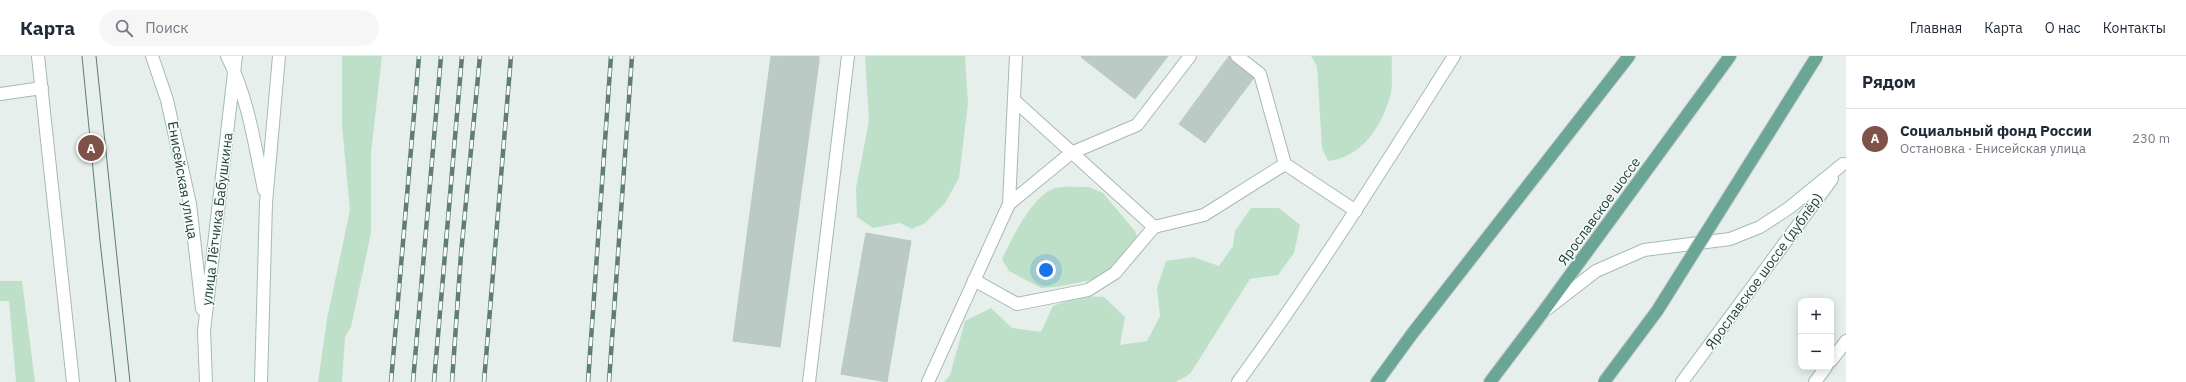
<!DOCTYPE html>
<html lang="ru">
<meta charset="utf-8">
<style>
:root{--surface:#fff;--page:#f6f6f7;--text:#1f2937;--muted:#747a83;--line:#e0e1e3;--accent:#7f5249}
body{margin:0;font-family:"IBM Plex Sans",sans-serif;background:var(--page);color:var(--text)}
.controls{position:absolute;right:12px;bottom:12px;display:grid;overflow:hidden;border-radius:8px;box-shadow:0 2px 10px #0003}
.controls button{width:36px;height:36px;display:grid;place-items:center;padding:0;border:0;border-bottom:1px solid var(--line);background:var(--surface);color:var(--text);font:20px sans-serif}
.you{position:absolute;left:1046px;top:214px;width:14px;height:14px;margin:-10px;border:3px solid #fff;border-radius:50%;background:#1a73e8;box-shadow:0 0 0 6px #1a73e833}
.badge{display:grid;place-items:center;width:26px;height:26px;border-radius:50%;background:var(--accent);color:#fff;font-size:13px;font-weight:700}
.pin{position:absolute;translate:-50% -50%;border:2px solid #fff;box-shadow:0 1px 4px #0006}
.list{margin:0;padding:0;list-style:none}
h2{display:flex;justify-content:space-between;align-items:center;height:52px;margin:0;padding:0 16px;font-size:17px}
h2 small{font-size:13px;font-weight:400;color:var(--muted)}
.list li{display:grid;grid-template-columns:26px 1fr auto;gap:12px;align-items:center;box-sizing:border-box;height:60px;padding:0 16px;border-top:1px solid var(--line)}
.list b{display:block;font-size:15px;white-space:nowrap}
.list p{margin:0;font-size:13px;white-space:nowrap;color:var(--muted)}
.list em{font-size:13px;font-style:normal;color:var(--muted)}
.icon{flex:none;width:22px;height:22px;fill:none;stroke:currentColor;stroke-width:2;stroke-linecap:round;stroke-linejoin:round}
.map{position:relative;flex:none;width:1846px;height:326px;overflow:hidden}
header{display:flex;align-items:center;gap:24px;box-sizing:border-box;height:56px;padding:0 20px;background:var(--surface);border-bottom:1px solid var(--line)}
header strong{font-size:19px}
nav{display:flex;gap:22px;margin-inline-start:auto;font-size:14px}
.search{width:280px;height:36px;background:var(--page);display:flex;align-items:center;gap:10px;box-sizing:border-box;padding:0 14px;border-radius:22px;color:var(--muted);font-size:15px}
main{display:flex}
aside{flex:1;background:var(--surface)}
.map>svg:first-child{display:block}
.green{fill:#bfe0c8}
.building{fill:#bbcac4;stroke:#b8c9c2}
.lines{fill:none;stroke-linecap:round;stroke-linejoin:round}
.lane-casing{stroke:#a8b8b2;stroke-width:14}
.secondary-casing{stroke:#a4bbb3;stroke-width:14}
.primary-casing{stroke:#c2cac8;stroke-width:14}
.lane{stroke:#fff;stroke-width:12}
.secondary{stroke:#fff;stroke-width:12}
.primary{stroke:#6aa596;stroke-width:12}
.tram{stroke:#5f7d75;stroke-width:1}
.rail-casing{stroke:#5f7d75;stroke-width:4.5}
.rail{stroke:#f7fbf9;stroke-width:3;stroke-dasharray:9;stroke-linecap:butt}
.primary-bridge-casing{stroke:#c2cac8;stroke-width:14;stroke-linecap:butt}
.primary-bridge{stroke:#6aa596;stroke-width:12}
.labels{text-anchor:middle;stroke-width:3;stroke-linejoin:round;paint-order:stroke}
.street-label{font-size:14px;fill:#24423a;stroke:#f7fbf9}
</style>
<header>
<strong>Карта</strong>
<div class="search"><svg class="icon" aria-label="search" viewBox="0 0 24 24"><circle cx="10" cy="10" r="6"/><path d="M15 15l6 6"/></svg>Поиск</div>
<nav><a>Главная</a><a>Карта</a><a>О нас</a><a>Контакты</a></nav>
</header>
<main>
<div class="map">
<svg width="1846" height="326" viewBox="0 0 1846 326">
<rect width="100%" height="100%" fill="#e6efeb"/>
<path class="green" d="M 342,0 L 382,0 L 371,97 L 371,177 L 351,271 L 345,281 L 342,326 L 318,326 L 327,263 L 350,154 L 342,70 Z
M 865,0 L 965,0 L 968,47 L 959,122 L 945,147 L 925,167 L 912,173 L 900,167 L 873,172 L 857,161 L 856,132 L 869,65 Z
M 1311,0 L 1392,0 C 1391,12 1393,26 1391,37 C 1383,69 1362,102 1328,105 L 1322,92 L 1317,10 Z
M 1089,131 L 1103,137 L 1135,175 L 1140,187 L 1107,221 L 1056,231 L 1041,232 L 1009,215 L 1002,203 C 1011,184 1033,138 1055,132 C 1065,130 1078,131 1089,131 Z
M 1251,152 L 1279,152 L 1300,169 L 1294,197 L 1278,219 L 1250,223 L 1190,318 L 1176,326 L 944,326 L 950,319 L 965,265 L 991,252 L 1012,272 L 1041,276 L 1053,250 L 1080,240 L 1104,241 L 1125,261 L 1120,289 L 1147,285 L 1160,260 L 1157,232 L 1166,205 L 1193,201 L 1219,210 L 1233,190 L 1235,175 Z
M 0,225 L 22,225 L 35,326 L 16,326 L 9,245 L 0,245 Z"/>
<path class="building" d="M 771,0 L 819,5 L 780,291 L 733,285 Z
M 779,0 L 819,0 L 819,5 Z
M 1082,0 L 1168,0 L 1135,43 L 1081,1 Z
M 1229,0 L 1247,0 L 1262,11 L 1205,87 L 1179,68 Z
M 866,177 L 911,185 L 887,326 L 841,318 Z"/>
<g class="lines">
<defs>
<path id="lane" d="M 38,0 L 73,326
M 1237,0 L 1260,18 L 1285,108 L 1356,155
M 0,38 L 42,32
M 1015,45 L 1154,171 L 1204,159 L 1285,108
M 1009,148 L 1071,97 L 1137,69 L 1190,0
M 974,224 L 1017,248 L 1088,234 L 1115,217 L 1154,171
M 1831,305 L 1846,285
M 809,326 L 848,0
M 928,326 L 1009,148 L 1016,0
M 1815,326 L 1826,311"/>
<path id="secondary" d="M 152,0 L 167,44 L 190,148 L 202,253
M 227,0 C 248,41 255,90 264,134
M 1547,253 L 1596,215 L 1644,194 L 1730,183 L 1760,171 L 1789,152 L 1843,108
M 206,326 L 204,275 L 236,0
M 261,326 L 266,147 L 279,0
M 1238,326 C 1315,221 1384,110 1454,0
M 1682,326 L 1832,123"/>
<path id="primary" d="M 1377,326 L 1412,278 L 1629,0
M 1490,326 L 1543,256 L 1730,0"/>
</defs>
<use href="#lane" class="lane-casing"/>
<use href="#secondary" class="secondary-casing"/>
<use href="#primary" class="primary-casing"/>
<use href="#lane" class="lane"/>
<use href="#secondary" class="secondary"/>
<use href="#primary" class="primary"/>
<path class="tram" d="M 82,0 L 100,185 L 116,326
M 96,0 L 130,326"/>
<defs>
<path id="rail" d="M 391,326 L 419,0
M 413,326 L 441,0
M 434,326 L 462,0
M 452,326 L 461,198 L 480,0
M 484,326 L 511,0
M 588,326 L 611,0
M 609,326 L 632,0"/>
</defs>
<use href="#rail" class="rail-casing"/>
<use href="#rail" class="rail"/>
<defs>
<path id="primary-bridge" d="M 1604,326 L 1657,255 L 1817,0"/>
</defs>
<use href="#primary-bridge" class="primary-bridge-casing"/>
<use href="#primary-bridge" class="primary-bridge"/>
</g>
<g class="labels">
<g class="street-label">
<text transform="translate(183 124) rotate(80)" y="5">Енисейская улица</text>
<text transform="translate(1599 155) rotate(-54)" y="5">Ярославское шоссе</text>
<text transform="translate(217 163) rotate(-83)" y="5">улица Лётчика Бабушкина</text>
<text transform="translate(1764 215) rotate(-54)" y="5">Ярославское шоссе (дублёр)</text>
</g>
</g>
</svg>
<div class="controls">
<button>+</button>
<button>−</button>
</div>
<div class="you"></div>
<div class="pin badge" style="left:91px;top:92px">A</div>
</div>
<aside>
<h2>Рядом<small></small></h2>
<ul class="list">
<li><span class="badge">A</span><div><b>Социальный фонд России</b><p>Остановка · Енисейская улица</p></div><em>230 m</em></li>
</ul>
</aside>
</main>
